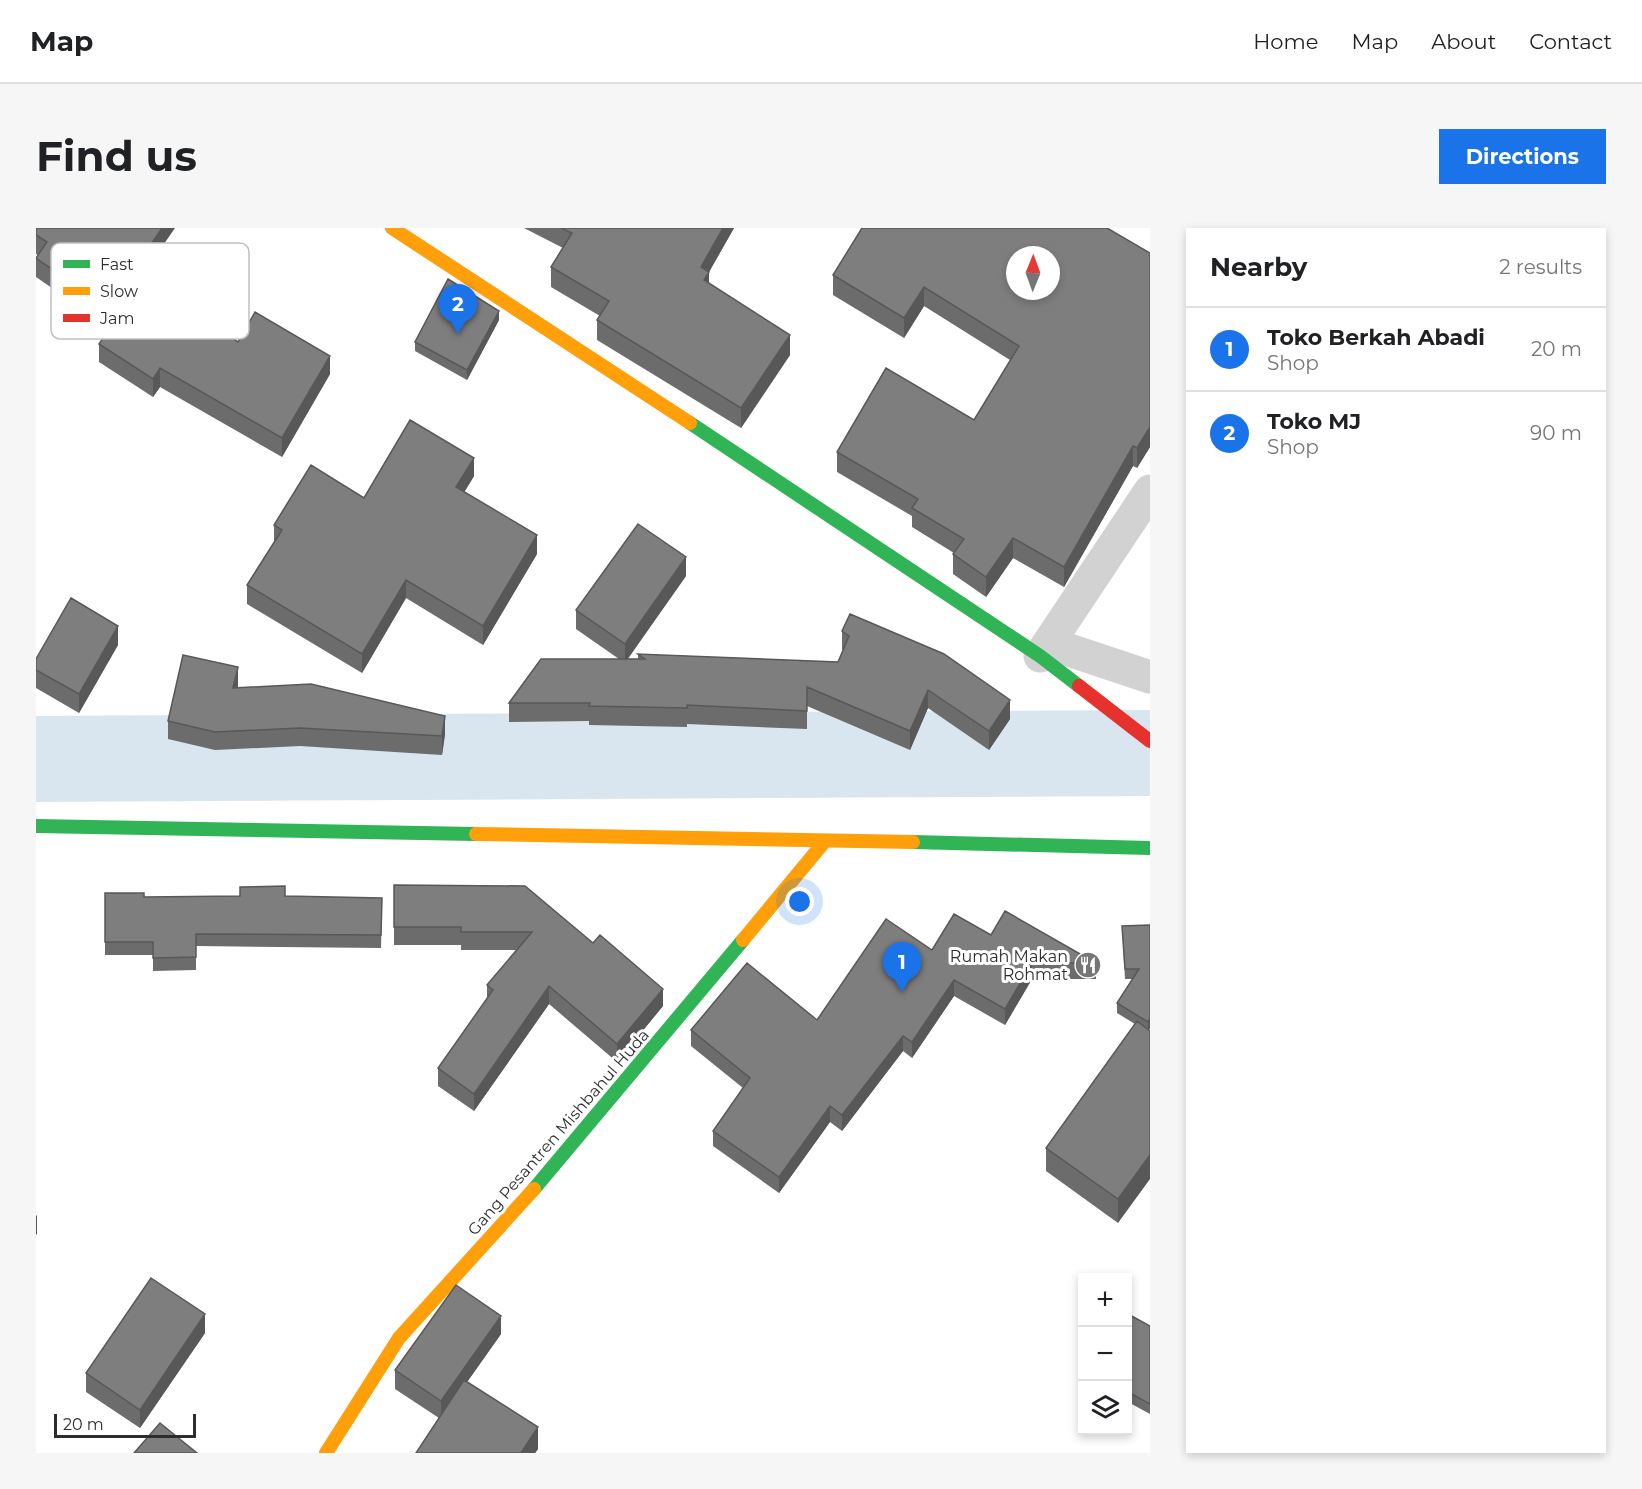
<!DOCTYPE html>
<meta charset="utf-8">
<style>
:root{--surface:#fff;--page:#f6f6f6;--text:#202124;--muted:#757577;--line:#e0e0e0;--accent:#1a73e8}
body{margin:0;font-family:Montserrat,sans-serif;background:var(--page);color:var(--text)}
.controls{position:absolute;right:18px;bottom:18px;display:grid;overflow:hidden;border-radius:0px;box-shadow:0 3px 9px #0003}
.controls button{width:54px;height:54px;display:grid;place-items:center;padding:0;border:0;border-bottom:2px solid var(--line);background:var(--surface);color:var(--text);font:30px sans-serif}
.compass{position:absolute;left:970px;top:18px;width:54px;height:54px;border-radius:50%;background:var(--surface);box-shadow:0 3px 9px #0003;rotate:1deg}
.scale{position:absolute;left:18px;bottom:15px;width:142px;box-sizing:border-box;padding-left:6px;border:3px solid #2d2d2d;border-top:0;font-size:16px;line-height:21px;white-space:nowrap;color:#2d2d2d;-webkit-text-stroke:4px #fff;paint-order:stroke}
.you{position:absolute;left:764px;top:674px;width:21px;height:21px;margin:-15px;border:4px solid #fff;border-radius:50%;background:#1a73e8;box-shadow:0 0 0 9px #1a73e833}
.badge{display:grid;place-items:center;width:39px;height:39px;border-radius:50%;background:var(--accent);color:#fff;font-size:20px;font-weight:700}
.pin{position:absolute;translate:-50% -50px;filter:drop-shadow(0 2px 3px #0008)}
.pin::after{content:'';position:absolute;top:32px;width:21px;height:18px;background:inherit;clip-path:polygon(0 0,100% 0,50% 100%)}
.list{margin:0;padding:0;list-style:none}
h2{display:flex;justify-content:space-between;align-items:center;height:78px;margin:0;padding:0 24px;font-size:26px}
h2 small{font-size:20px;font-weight:400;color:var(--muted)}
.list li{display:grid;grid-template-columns:39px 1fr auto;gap:18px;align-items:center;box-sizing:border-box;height:84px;padding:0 24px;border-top:2px solid var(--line)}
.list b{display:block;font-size:22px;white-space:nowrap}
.list p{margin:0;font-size:20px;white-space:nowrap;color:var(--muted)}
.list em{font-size:20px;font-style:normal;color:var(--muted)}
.icon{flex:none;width:33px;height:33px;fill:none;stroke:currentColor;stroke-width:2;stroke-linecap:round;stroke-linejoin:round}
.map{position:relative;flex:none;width:1114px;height:1225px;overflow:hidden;border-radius:0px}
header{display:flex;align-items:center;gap:36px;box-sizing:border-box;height:84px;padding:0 30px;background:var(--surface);border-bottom:2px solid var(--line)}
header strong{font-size:28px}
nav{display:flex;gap:33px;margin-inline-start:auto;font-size:21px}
.intro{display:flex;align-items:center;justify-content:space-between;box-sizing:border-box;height:144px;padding:0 36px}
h1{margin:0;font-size:42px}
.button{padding:15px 27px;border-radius:0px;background:var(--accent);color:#fff;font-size:21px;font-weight:700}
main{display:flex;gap:36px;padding:0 36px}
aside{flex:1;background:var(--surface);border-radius:0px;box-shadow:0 3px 9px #0003}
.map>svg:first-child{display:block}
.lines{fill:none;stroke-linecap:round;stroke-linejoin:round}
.river{stroke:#d9e5ef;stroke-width:86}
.street{stroke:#d2d2d2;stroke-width:33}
.fast{stroke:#30b455;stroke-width:14}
.slow{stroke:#ff9f0a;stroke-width:14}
.jam{stroke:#e5322d;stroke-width:14}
.wall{fill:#6c6c6c}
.shaded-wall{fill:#585858}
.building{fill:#7e7e7e;stroke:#585858;stroke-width:1.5;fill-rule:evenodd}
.labels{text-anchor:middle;stroke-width:6;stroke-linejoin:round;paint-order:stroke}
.poi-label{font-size:16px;fill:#2d2d2d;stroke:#fff;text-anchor:end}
.street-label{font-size:16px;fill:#2d2d2d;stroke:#fff}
.key{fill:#fff;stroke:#c0c0c0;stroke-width:1.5}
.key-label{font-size:16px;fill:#2d2d2d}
</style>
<header>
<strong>Map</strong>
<nav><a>Home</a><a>Map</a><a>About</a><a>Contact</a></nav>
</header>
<div class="intro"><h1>Find us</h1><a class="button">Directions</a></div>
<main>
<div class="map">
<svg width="1114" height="1225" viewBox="0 0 1114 1225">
<rect width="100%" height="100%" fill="#fff"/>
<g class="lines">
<path class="river" d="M 0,531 L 1114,525"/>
<path class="street" d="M 1015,416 L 1114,449
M 1004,428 L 1114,263"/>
<path class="fast" d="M 654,195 L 1004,428 L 1043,458
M 0,598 L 440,606
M 877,614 L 1114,620
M 498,961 L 707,712"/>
<path class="slow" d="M 356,0 L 654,195
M 440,606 L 877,614
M 707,712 L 789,613
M 290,1225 L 363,1110 L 498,961"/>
<path class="jam" d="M 1043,458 L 1114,513"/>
</g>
<path class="wall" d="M 0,0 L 108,45 L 108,52 L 202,114 L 294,146 L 246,229 L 124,159 L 117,169 L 63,134 L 63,116 L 74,100 L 0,49 L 0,30 L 2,27 L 0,26 Z
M 488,0 L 698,0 L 673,44 L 673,56 L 754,127 L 705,200 L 561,112 L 561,92 L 564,88 L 515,59 L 515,39 L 527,20 Z
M 1114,25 L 1114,219 L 1101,240 L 1097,238 L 1028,359 L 977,330 L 950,369 L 917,346 L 917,326 L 918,325 L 876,299 L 876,288 L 801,244 L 801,224 L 938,192 L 974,132 L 888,78 L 868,110 L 797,67 L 797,47 Z
M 463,92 L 431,152 L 379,123 L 379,114 Z
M 438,248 L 428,264 L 501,326 L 447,417 L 370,370 L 326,445 L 211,376 L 211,357 L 238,314 L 238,297 L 328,270 Z
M 650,348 L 591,431 L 602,431 L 602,426 L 802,434 L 807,422 L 806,421 L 806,403 L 974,491 L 953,522 L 892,480 L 874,522 L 771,478 L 771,501 L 651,496 L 651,499 L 553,497 L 553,493 L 473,494 L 473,475 L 583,431 L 540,401 L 540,382 Z
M 82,417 L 43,485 L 0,460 L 0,431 Z
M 202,458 L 201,460 L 409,506 L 406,527 L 264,518 L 179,522 L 132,511 L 132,493 Z
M 358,657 L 489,658 L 627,778 L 581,834 L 513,776 L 438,883 L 402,858 L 402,840 L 451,771 L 451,757 L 481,722 L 425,722 L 425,717 L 358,717 Z
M 69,665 L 108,669 L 249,668 L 346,683 L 345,720 L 160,718 L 160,742 L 117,743 L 117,727 L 69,727 Z
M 1114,697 L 1114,800 L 1113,802 L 1082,995 L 1010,943 L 1010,920 L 1099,796 L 1081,785 L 1081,775 L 1097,751 L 1089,751 L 1086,698 Z
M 955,707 L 1060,735 L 1060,751 L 996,751 L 969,797 L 918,768 L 876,830 L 867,823 L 806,903 L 794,894 L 743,965 L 677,918 L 677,903 L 707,860 L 655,818 L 655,802 L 781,792 L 896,722 Z
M 1092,1086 L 1114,1098 L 1114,1186 L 1092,1174 Z
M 169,1105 L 104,1200 L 50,1164 L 50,1145 Z
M 465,1106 L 431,1154 L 502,1221 L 499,1225 L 380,1225 L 403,1190 L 359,1161 L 359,1142 Z"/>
<path class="shaded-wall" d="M 126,0 L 139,0 L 108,45 L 108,51 L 99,46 L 105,31 Z
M 687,0 L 698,0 L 673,44 L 673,64 L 668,72 L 665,39 Z
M 888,59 L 888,78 L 868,110 L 868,90 Z
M 463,83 L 463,92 L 431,152 L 431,142 Z
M 754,107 L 754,127 L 705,200 L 705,180 Z
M 294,128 L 294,146 L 246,229 L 246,210 Z
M 124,140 L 124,159 L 117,169 L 117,151 Z
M 1114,199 L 1114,219 L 1101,240 L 1101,220 Z
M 1097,218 L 1097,238 L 1028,359 L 1028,339 Z
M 438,230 L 438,248 L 420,278 L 420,259 Z
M 501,307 L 501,326 L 447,417 L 447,398 Z
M 977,310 L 977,330 L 950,369 L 950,349 Z
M 650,329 L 650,348 L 589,435 L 589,416 Z
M 370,352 L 370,370 L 326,445 L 326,426 Z
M 82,398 L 82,417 L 43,485 L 43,466 Z
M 202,439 L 202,458 L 197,479 L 197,460 Z
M 892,462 L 892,480 L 874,522 L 874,503 Z
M 974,472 L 974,491 L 953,522 L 953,503 Z
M 409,488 L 409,506 L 406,527 L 406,508 Z
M 996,735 L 996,751 L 969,797 L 969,781 Z
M 918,752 L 918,768 L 876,830 L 876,814 Z
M 513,758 L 513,776 L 438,883 L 438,866 Z
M 627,761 L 627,778 L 581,834 L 581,816 Z
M 1114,790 L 1114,800 L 1112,803 L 1112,794 Z
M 867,808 L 867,823 L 806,903 L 806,887 Z
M 794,878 L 794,894 L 743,965 L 743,949 Z
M 1114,927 L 1114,951 L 1082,995 L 1082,971 Z
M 1,987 L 1,1006 L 0,1007 L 0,988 Z
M 169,1086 L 169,1105 L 104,1200 L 104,1182 Z
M 465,1088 L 465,1106 L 405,1191 L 405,1173 Z
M 502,1199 L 502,1221 L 499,1225 L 485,1225 Z"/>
<path class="building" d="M 0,0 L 126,0 L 105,31 L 108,33 L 99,46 L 202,114 L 219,84 L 294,128 L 246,210 L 124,140 L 117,151 L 63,116 L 82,87 L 0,30 L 11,14 L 0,7 Z
M 525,0 L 687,0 L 665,39 L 673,44 L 668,52 L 754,107 L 705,180 L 561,92 L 573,73 L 515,39 L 536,5 Z
M 826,0 L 1071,0 L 1114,25 L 1114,199 L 1101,220 L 1097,218 L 1028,339 L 977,310 L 950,349 L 917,326 L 928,311 L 876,280 L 882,271 L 801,224 L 850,140 L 938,192 L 983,118 L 888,59 L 868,90 L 797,47 ZM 979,27 L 1015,27 L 1015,63 L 979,63 Z
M 412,51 L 463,83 L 431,142 L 379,114 Z
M 374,192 L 438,230 L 420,259 L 501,307 L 447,398 L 370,352 L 326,426 L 211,357 L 246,302 L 238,297 L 275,237 L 328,270 Z
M 602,296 L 650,329 L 589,416 L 540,382 Z
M 35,370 L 82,398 L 43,466 L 0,442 L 0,431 Z
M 814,386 L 908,426 L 974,472 L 953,503 L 892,462 L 874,503 L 771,459 L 771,483 L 651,477 L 651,480 L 553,478 L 554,475 L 473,475 L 505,431 L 609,431 L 602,426 L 802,434 L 813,408 L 806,403 Z
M 147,427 L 202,439 L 197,460 L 275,456 L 409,488 L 406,508 L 264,500 L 179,504 L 132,493 Z
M 358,657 L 489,658 L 557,715 L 564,707 L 627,761 L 581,816 L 513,758 L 438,866 L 402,840 L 457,762 L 451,757 L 496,704 L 425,704 L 425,699 L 358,699 Z
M 249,658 L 249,668 L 346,670 L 345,707 L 160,706 L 160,729 L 117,730 L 117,714 L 69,714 L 69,665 L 108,665 L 108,669 L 204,668 L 204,659 Z
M 969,683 L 1060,735 L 996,735 L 969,781 L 918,752 L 876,814 L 867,808 L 806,887 L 794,878 L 743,949 L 677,903 L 714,850 L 655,802 L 711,735 L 781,792 L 850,691 L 896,722 L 918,686 L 955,707 Z
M 1114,697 L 1114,790 L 1112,794 L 1081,775 L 1103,741 L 1089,741 L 1086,698 Z
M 1101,793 L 1114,803 L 1114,927 L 1082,971 L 1010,920 Z
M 115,1050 L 169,1086 L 104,1182 L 50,1145 Z
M 420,1057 L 465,1088 L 405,1173 L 359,1142 Z
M 1092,1086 L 1114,1098 L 1114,1176 L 1092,1164 Z
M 428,1152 L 502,1199 L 485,1225 L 380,1225 Z
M 124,1195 L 161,1225 L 98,1225 Z"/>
<defs>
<symbol id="restaurant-disc" viewBox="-11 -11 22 22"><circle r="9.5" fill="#767676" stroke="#fff"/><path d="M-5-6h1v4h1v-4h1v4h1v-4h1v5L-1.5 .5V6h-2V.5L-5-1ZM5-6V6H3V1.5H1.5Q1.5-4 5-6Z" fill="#fff"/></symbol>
</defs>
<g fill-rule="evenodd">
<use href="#restaurant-disc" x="1037" y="722" width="30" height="30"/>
</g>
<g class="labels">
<g class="poi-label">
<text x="1032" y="734">Rumah Makan<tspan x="1032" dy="18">Rohmat</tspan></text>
</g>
<g class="street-label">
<text transform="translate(522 904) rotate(-49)" y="6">Gang Pesantren Mishbahul Huda</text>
</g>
</g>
<rect x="15" y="15" width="198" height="96" rx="9" class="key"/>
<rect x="27" y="32" width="27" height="8" fill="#30b455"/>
<rect x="27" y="59" width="27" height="8" fill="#ff9f0a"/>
<rect x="27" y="86" width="27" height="8" fill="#e5322d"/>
<g class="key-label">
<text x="64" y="42">Fast</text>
<text x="64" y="69">Slow</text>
<text x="64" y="96">Jam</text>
</g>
</svg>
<div class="controls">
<button>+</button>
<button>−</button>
<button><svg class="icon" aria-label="layers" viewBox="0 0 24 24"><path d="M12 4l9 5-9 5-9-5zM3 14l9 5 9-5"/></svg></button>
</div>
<svg class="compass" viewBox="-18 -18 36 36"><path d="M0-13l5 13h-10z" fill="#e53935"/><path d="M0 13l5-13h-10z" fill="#757577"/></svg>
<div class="scale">20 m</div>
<div class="you"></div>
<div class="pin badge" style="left:866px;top:764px">1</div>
<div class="pin badge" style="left:422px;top:106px">2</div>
</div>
<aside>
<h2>Nearby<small>2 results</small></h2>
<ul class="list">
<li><span class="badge">1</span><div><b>Toko Berkah Abadi</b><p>Shop</p></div><em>20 m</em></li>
<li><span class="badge">2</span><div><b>Toko MJ</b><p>Shop</p></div><em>90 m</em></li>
</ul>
</aside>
</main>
